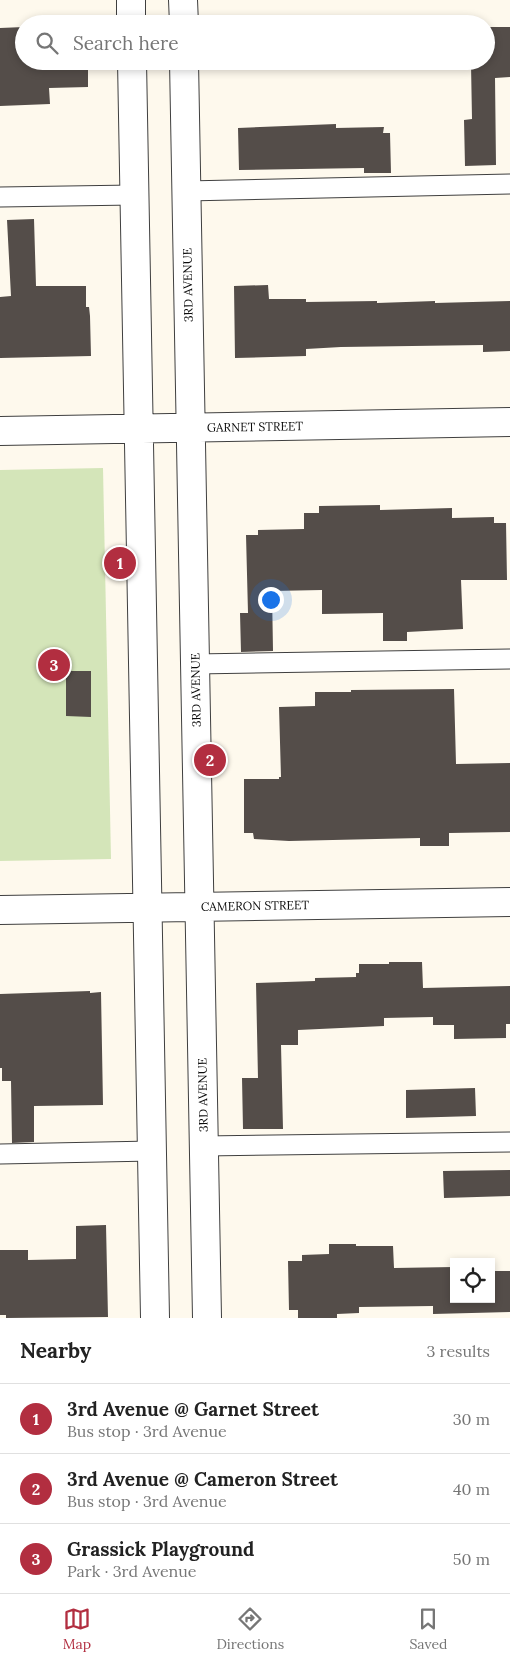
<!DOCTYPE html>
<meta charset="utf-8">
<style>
:root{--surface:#fff;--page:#f6f6f6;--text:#222;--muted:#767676;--line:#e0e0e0;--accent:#b22e40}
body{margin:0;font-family:Lora,serif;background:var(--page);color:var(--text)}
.controls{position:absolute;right:15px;bottom:15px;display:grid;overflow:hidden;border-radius:0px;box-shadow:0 2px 8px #0003}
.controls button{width:45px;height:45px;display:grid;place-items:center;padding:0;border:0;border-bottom:1px solid var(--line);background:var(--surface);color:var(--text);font:25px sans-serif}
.you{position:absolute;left:270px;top:599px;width:18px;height:18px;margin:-12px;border:4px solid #fff;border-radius:50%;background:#1a73e8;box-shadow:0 0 0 8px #1a73e833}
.badge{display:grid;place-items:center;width:32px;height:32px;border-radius:50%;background:var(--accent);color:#fff;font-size:16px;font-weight:700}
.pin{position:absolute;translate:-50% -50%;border:2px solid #fff;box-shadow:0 1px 5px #0006}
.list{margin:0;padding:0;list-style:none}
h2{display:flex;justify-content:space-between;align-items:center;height:65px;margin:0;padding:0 20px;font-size:21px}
h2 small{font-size:16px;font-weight:400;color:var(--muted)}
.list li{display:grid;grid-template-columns:32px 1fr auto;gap:15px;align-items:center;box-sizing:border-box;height:70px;padding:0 20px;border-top:1px solid var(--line)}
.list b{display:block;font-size:19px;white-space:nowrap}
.list p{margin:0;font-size:16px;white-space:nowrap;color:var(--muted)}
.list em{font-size:16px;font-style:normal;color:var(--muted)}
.icon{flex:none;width:28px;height:28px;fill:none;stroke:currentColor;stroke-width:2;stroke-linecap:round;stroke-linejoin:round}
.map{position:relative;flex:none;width:510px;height:1318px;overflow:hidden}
.search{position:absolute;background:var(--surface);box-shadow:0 2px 8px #0003;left:15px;right:15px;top:15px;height:55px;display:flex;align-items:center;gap:12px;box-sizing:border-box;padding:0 18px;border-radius:28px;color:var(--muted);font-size:19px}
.sheet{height:275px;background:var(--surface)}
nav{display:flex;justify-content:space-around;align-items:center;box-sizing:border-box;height:70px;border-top:1px solid var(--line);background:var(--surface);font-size:14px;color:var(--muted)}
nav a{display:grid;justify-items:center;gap:2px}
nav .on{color:var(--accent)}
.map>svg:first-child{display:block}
.green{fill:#d4e5b9}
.building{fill:#544d49}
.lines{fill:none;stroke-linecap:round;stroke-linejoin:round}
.lane-casing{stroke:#3f3f3f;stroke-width:21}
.street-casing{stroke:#3f3f3f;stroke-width:30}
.lane{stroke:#fff;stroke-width:19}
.street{stroke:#fff;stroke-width:28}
.labels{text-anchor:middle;stroke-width:5;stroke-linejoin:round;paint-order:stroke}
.street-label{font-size:12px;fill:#0c0c0c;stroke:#fff}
</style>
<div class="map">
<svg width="510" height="1318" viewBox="0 0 510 1318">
<rect width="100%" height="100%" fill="#fef9ed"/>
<path class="green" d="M 103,468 L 111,859 L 0,861 L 0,470 Z"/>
<path class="building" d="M 24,27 L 24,61 L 88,61 L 88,87 L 49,88 L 50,104 L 0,106 L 0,28 Z
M 486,27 L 510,27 L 510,77 L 495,78 L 496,165 L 465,166 L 464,120 L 472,119 L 471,64 L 456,64 L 456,61 L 486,61 Z
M 336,124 L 336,128 L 384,127 L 383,133 L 390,133 L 391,173 L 364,173 L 364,168 L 239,170 L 238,128 Z
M 34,219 L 36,286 L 86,286 L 86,307 L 89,307 L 90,316 L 91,356 L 0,358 L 0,297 L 11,296 L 7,220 Z
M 268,285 L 269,299 L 306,299 L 306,302 L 377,301 L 377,303 L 435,301 L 435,303 L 510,301 L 510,351 L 483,352 L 483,345 L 341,347 L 306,349 L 306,356 L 235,358 L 234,286 Z
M 380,505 L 380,510 L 452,508 L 452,518 L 494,517 L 494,523 L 506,523 L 507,580 L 461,580 L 463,629 L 407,632 L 407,641 L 383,641 L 383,613 L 322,614 L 322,590 L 272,591 L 273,651 L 241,652 L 240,613 L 248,613 L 246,535 L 258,535 L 258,530 L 304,529 L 304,513 L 319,513 L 319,506 Z
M 66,671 L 91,671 L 91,717 L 66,716 Z
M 454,689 L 456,764 L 510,763 L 510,832 L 449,833 L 449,846 L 420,846 L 420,838 L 289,841 L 254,839 L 253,833 L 244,833 L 244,779 L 279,779 L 279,777 L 281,777 L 279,707 L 315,706 L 315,692 L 351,692 L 351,690 Z
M 389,962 L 422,962 L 423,988 L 510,986 L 510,1024 L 506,1024 L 506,1038 L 454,1039 L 454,1025 L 433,1025 L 433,1017 L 384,1018 L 384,1026 L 298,1030 L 298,1045 L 281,1045 L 283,1129 L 243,1129 L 242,1078 L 258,1078 L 256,983 L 315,981 L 315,978 L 356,977 L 356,973 L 359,973 L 359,964 L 389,964 Z
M 90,991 L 90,993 L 101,992 L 103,1105 L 34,1106 L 34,1142 L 12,1143 L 11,1081 L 2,1081 L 2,1068 L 0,1068 L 0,994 Z
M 475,1088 L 476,1116 L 406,1118 L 406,1090 Z
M 510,1170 L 510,1196 L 444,1198 L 443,1171 Z
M 106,1225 L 108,1317 L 6,1318 L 6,1315 L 0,1315 L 0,1250 L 28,1250 L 28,1260 L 76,1259 L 76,1226 Z
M 329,1244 L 356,1244 L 356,1246 L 393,1246 L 394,1268 L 454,1267 L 454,1299 L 491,1299 L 491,1271 L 510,1271 L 510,1312 L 433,1314 L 433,1306 L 359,1307 L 359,1313 L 337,1314 L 337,1318 L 298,1318 L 298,1310 L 289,1310 L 288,1261 L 302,1261 L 302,1255 L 329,1254 Z"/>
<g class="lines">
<defs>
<path id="lane" d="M 186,191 L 510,184
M 0,197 L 134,195
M 195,664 L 510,659
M 204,1146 L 510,1142
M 0,1154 L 152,1151"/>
<path id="street" d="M 131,0 L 131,24
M 183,0 L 184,24
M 132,61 L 155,1318
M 184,61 L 207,1318
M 0,431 L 510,422
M 0,910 L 510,902"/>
</defs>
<use href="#lane" class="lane-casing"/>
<use href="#street" class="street-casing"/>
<use href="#lane" class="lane"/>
<use href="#street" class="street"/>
</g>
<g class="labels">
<g class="street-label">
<text transform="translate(188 285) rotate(-91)" y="4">3RD AVENUE</text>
<text transform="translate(255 427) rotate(-1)" y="4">GARNET STREET</text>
<text transform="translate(196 690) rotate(-91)" y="4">3RD AVENUE</text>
<text transform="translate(255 906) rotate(-1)" y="4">CAMERON STREET</text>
<text transform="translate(203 1095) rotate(-91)" y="4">3RD AVENUE</text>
</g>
</g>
</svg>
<div class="controls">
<button><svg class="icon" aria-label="locate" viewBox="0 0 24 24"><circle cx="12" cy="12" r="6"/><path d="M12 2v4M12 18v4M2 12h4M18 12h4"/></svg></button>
</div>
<div class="you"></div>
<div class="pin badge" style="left:120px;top:563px">1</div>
<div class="pin badge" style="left:210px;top:760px">2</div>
<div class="pin badge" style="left:54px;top:665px">3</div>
<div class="search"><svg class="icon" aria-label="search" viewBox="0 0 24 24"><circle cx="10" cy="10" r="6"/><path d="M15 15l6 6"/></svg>Search here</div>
</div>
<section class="sheet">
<h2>Nearby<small>3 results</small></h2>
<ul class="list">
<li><span class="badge">1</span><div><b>3rd Avenue @ Garnet Street</b><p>Bus stop · 3rd Avenue</p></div><em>30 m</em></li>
<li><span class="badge">2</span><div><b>3rd Avenue @ Cameron Street</b><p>Bus stop · 3rd Avenue</p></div><em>40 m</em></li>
<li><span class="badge">3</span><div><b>Grassick Playground</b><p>Park · 3rd Avenue</p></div><em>50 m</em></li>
</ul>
</section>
<nav>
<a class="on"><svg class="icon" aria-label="map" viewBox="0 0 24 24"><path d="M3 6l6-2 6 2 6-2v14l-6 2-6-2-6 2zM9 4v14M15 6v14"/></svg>Map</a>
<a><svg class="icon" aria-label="directions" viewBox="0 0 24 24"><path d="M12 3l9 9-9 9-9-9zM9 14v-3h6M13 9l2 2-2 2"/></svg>Directions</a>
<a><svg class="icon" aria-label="saved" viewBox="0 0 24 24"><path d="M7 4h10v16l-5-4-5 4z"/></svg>Saved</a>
</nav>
